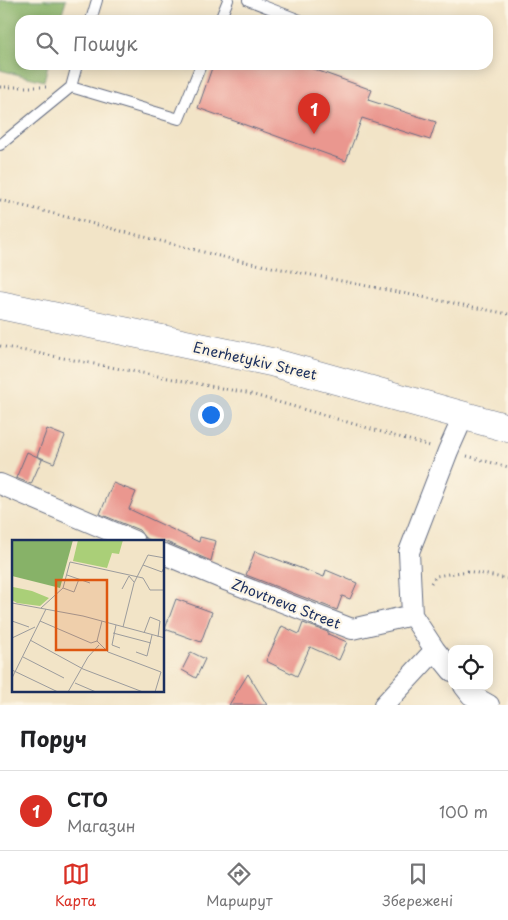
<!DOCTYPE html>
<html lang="uk">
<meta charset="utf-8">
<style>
:root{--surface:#fff;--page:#f6f6f6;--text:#202124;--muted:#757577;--line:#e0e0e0;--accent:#d93025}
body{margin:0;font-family:"Playpen Sans",sans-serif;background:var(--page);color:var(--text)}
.controls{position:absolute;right:15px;bottom:15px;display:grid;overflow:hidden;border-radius:10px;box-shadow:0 2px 12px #0003}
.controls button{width:45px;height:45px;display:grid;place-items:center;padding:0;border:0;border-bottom:1px solid var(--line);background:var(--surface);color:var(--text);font:25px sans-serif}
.you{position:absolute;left:210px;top:414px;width:18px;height:18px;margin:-12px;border:4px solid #fff;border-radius:50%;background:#1a73e8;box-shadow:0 0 0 8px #1a73e833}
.badge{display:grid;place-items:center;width:32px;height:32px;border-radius:50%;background:var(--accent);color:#fff;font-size:16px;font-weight:700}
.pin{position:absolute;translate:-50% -41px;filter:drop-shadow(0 1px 2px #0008)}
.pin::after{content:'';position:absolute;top:26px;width:18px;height:15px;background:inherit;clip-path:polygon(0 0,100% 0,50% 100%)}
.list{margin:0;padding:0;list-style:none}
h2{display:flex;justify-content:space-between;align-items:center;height:65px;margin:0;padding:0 20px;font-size:21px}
h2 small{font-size:16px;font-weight:400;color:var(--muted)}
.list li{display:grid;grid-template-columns:32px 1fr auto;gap:15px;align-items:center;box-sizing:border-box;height:80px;padding:0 20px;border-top:1px solid var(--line)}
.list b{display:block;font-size:19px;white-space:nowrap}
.list p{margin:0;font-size:16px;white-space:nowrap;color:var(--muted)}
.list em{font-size:16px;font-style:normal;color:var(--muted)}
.icon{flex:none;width:28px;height:28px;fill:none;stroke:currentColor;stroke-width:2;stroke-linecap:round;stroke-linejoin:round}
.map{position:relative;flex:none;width:508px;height:705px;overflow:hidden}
.search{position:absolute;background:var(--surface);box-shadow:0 2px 12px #0003;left:15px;right:15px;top:15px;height:55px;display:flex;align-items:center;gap:12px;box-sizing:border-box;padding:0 18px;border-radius:15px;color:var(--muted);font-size:19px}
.sheet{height:145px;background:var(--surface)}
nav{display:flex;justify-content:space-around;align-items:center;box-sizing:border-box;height:70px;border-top:1px solid var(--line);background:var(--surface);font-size:14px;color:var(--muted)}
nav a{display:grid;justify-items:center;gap:2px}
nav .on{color:var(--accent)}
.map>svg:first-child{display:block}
.forest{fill:#87b268;stroke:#517063}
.building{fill:#ea978f}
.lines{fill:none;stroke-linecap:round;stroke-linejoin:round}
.service-casing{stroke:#666e83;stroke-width:12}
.minor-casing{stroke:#666e83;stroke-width:22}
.secondary-casing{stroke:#666e83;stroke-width:29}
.path{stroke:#666e83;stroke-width:3;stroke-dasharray:1 4;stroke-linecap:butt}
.service{stroke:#fff;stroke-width:10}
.minor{stroke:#fff;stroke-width:20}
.secondary{stroke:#fff;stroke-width:28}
.labels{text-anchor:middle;stroke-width:4.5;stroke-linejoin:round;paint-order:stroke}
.street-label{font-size:14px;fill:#1b2f5e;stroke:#fcf5e5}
.inset-road{fill:none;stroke:#9c9c9d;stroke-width:1}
.view{fill:#de5710;fill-opacity:0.15;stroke:#de5710;stroke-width:2.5}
.inset-edge{fill:none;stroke:#1b2f5e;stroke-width:2.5}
</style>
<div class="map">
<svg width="508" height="705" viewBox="0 0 508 705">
<rect width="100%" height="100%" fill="#fcf5e5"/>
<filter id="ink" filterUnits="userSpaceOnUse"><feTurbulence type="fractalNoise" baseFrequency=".02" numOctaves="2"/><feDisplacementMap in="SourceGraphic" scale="10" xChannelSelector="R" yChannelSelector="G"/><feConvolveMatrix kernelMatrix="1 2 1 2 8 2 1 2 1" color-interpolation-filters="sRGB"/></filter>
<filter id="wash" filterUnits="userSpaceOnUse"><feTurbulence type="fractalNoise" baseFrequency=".0096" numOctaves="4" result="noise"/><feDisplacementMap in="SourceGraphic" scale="20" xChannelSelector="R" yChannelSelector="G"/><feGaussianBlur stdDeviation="1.12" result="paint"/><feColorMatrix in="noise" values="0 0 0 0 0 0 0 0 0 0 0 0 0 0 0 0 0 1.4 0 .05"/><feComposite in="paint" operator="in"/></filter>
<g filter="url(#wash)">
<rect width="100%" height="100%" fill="#f2e4c7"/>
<path class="forest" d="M 0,0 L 66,0 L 60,20 L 20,20 L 20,65 L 48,65 L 44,81 L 0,70 Z"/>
<g id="blocks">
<path class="building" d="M 213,65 L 302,65 L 372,90 L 368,100 L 436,122 L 430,140 L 362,118 L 346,161 L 198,108 Z
M 47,429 L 65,436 L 54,463 L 37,456 Z
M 27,452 L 42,459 L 31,484 L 16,478 Z
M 113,483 L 136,492 L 129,509 L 199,542 L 200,537 L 216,541 L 211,561 L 164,541 L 153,541 L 145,538 L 139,530 L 100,514 Z
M 255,551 L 324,577 L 326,570 L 357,583 L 350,599 L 342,596 L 337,610 L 246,575 Z
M 176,599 L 212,612 L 201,642 L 165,629 Z
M 303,623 L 328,632 L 328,634 L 347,642 L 339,660 L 310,647 L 297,676 L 266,661 L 282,626 L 299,634 Z
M 191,652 L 205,659 L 196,678 L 182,670 Z
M 248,674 L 267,705 L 229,705 Z"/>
</g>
</g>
<g filter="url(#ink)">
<use href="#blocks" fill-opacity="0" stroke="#666e83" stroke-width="1"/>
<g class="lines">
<defs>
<path id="service" d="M 248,0 L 300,20
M 91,20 L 97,0
M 220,20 L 228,0
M 71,87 L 179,119 L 201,65
M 0,145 L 71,87 L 77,65"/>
<path id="minor" d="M 0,484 L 134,541
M 164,554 L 228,581 L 352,629 L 412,615
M 452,671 L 435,650 L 412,615 L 409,552 L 448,451 L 464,415
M 464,686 L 471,695 L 489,705
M 384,705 L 435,650"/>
<path id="secondary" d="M 0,305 L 271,362 L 508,428"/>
</defs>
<use href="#service" class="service-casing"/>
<use href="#minor" class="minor-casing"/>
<use href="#secondary" class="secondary-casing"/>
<path class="path" d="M 0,87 L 47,87
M 0,200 L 231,259 L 508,314
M 0,346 L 247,393 L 430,446
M 467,456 L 508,467
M 431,583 L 436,576 L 468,571 L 508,579"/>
<use href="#service" class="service"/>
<use href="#minor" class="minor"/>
<use href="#secondary" class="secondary"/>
</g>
</g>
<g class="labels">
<g class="street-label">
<text transform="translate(255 361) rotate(13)" y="5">Enerhetykiv Street</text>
<text transform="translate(286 604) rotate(21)" y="5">Zhovtneva Street</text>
</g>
</g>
<g transform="translate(12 540)">
<rect width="152" height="152" fill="#f2e4c7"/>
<path d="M 66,0 L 111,0 L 107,14 L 100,13 L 95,28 L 61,21 ZM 1,47 L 20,51 L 37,58 L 28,66 L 5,63 L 0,60 Z" fill="#aacf78"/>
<path d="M 0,0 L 61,0 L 48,48 L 0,36 Z" fill="#87b268"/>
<path class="inset-road" d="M 131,25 L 150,32 L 153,25M 55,35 L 78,43M 51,48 L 62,52 L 67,39M 110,49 L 117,36 L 122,42M 0,63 L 71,76 L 153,98M 29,68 L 51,48 L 58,22 L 131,38 L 138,50 L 153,50M 0,81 L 17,87M 28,81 L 79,103 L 85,101M 104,85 L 100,105 L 108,108M 111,87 L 122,43 L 136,15 L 153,18M 101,93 L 139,103M 132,93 L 138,77 L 148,81 L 146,97M 0,98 L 23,87M 18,100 L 71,129 L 131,152M 85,101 L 96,112 L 149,132 L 143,152M 85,101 L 90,81M 124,112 L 135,116 L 140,95M 11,117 L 52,138M 0,130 L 46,152M 0,138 L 34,69M 63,143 L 84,152M 56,152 L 76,117 L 87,105"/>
<path class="view" d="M 44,40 L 95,40 L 95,110 L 44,110 Z"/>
<rect width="152" height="152" class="inset-edge"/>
</g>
</svg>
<div class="controls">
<button><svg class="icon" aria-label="locate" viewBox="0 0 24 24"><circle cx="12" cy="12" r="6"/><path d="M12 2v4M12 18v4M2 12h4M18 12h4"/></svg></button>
</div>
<div class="you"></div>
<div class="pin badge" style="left:314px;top:134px">1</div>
<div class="search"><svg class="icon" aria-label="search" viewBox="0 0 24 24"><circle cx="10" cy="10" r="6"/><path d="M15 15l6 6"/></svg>Пошук</div>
</div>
<section class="sheet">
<h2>Поруч<small></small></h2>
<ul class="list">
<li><span class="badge">1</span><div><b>СТО</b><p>Магазин</p></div><em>100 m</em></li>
</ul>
</section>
<nav>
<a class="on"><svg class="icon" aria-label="map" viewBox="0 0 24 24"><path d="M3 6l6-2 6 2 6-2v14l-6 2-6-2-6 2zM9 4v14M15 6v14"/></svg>Карта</a>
<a><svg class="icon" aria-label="directions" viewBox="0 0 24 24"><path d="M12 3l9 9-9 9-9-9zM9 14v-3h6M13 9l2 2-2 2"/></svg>Маршрут</a>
<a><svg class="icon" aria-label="saved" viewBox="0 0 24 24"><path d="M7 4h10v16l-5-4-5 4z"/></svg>Збережені</a>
</nav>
